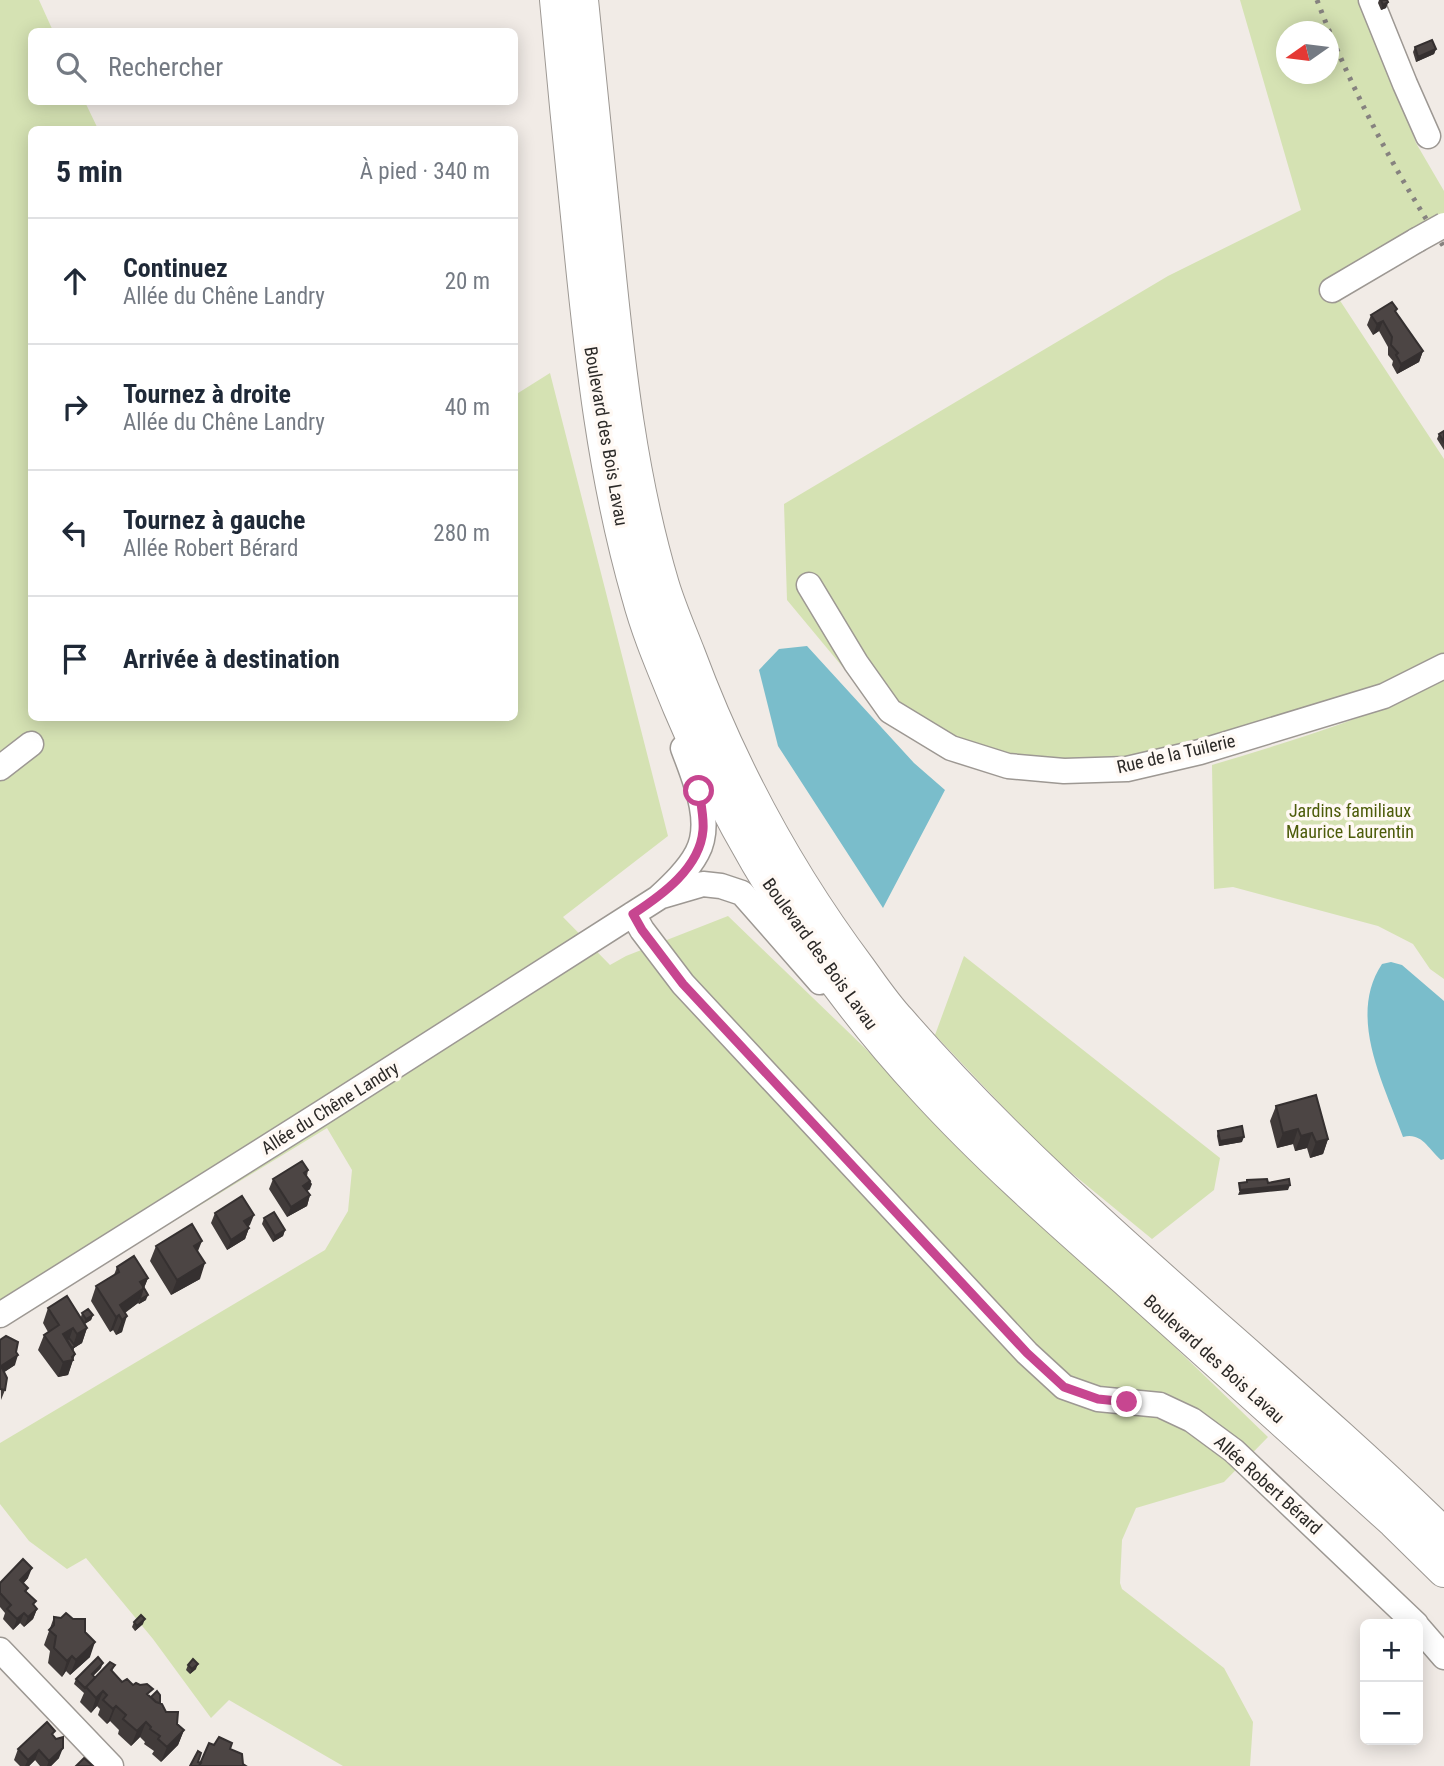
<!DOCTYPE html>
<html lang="fr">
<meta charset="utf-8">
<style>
:root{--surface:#fff;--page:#f2f2f3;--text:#1f2937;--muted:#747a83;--line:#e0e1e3}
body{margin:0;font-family:"Roboto Condensed",sans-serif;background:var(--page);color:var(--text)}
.controls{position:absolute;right:21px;bottom:21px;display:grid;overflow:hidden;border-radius:10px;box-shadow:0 4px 18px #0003}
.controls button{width:63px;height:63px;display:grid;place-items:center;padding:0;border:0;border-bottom:2px solid var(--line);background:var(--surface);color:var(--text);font:35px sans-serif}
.compass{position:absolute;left:1276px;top:21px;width:63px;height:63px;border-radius:50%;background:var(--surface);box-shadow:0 4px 18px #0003;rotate:256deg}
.stop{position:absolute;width:21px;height:21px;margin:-16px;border:5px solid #c74690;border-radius:50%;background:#fff}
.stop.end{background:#c74690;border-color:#fff;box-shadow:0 2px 7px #0008}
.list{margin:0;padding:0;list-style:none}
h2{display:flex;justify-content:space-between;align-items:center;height:91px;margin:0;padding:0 28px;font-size:30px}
h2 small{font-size:23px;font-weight:400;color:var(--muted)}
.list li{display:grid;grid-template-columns:46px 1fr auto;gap:21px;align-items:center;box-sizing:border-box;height:126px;padding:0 28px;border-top:2px solid var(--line)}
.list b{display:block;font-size:26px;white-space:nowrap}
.list p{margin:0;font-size:23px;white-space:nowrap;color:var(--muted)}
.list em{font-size:23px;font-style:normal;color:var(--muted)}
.icon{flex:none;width:38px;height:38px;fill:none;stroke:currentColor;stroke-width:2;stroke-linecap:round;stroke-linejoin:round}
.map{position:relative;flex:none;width:1444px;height:1766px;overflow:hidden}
.search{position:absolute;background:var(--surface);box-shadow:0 4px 18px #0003;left:28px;top:28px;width:490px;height:77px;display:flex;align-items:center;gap:18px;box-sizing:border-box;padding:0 24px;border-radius:10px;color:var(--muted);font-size:26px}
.panel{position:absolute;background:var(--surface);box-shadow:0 4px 18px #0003;left:28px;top:126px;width:490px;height:595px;border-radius:10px}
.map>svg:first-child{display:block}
.green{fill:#d5e2b3;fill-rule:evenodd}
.water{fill:#7abdcb}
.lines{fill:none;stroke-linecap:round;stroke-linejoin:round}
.minor-casing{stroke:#9d9893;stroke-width:27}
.major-casing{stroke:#9d9893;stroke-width:34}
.minor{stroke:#fff;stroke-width:24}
.major{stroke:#fff;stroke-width:32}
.rail{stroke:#86827f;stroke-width:5;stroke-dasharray:3.5 7;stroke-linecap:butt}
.minor-bridge-casing{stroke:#9d9893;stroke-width:27;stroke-linecap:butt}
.minor-bridge{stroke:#fff;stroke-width:24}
.wall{fill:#413b3a}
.shaded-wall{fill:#353030}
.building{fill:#4c4544;stroke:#353030;stroke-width:2}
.route{stroke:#c74690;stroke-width:9}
.labels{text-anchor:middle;stroke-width:7;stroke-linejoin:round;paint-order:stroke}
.street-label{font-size:18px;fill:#2c2a28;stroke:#fff9f4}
.park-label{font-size:18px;fill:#4d5c0a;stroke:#fff9f4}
</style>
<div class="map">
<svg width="1444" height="1766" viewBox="0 0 1444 1766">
<rect width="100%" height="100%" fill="#f1ebe6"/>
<path class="green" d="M 0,0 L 39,0 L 53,31 L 32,32 L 32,102 L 85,102 L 98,129 L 32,130 L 32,718 L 514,718 L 515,395 L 550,373 L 668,836 L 563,917 L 610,965 L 626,956 L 728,916 L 1268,1437 L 1224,1482 L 1136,1508 L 1122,1540 L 1120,1583 L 1122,1589 L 1224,1668 L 1253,1722 L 1250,1766 L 343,1766 L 229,1700 L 211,1718 L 153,1639 L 86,1558 L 67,1569 L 29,1541 L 0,1504 L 0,1443 L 325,1250 L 348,1211 L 352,1170 L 327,1128 L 0,1327 Z
M 1240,0 L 1363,0 L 1416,143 L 1444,191 L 1444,233 L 1335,293 L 1444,459 L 1444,654 L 1379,690 L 1130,759 L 1011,769 L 851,677 L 787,600 L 784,504 L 1168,276 L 1301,210 ZM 1286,32 L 1328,32 L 1328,74 L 1286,74 Z
M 1444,680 L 1444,979 L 1430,969 L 1413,944 L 1378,926 L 1233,887 L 1214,889 L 1212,765 C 1291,741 1370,718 1444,680 Z
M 964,956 L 1220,1158 L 1214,1190 L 1152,1239 L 1046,1152 L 935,1035 Z"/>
<path class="water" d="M 807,646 L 914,763 L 945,790 L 883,908 L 778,746 L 759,670 L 779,649 Z
M 1391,962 L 1402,965 L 1444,1001 L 1444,1159 L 1441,1160 C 1428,1149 1422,1132 1403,1137 C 1384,1084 1347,1017 1382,964 Z"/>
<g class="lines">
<defs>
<path id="minor" d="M 1371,0 L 1405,84 L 1428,136
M 1332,290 L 1417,240
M 809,585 L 856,663 L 890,711 L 951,748 L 1008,766 L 1064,771 L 1127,769 L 1200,752 L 1384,696 L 1444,666
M 0,768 L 31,744
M 662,896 L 703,884 L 721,886 L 742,893 L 820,982
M 633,914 L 642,930 L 683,984 L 1027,1353 L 1064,1387 L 1098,1399 L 1160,1405 L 1192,1420 L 1234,1451 L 1416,1624
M 0,1315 L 323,1112 L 658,898 C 672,885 688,870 697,853 C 714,822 694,778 683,748
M 1418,1627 L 1444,1657
M 0,1650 L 111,1766"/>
<path id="major" d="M 556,0 C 563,79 571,157 579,236 C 591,358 604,478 638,596 C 648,634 664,670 679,707 C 738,846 821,978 924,1089 C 988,1159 1059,1221 1129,1283 C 1218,1363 1306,1442 1394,1522 L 1444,1571
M 582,0 C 591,86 599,172 608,257 C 619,368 631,478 663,585 C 670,608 680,631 689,654 C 731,767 788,873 860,969 C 873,987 885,1005 900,1021 C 1063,1209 1266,1360 1444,1534"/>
</defs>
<use href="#minor" class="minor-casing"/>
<use href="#major" class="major-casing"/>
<use href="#minor" class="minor"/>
<use href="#major" class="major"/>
<path class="rail" d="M 1317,0 C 1350,87 1393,169 1444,247"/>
<defs>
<path id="minor-bridge" d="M 1417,240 L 1444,225"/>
</defs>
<use href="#minor-bridge" class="minor-bridge-casing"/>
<use href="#minor-bridge" class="minor-bridge"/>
</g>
<path class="wall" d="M 1379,0 L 1387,0 L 1388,2 L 1386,8 L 1381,10 L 1378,3 Z
M 1415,47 L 1436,49 L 1434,54 L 1416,62 L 1413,52 Z
M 1396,312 L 1423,351 L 1419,362 L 1397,374 L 1392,365 L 1393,361 L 1388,355 L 1388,347 L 1379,331 L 1373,335 L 1367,325 L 1371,315 Z
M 1444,431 L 1444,450 L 1437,439 L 1439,434 Z
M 1276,1106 L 1328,1139 L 1323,1154 L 1310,1158 L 1307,1148 L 1295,1151 L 1293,1144 L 1277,1148 L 1270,1121 Z
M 1218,1131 L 1242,1142 L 1219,1146 L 1217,1136 Z
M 308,1170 L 307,1176 L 310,1189 L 307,1191 L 310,1195 L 307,1206 L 287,1217 L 269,1189 L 273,1179 Z
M 215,1213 L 250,1225 L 248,1226 L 249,1228 L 245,1239 L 227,1250 L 211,1223 Z
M 264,1218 L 285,1230 L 283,1236 L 273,1242 L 262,1224 Z
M 156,1246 L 198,1252 L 200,1279 L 171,1295 L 150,1261 Z
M 117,1267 L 148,1278 L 144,1288 L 146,1300 L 139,1304 L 138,1303 L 125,1313 L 122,1332 L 116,1335 L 113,1330 L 110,1332 L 91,1301 L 96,1286 L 114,1275 Z
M 48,1308 L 81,1317 L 82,1313 L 93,1315 L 91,1320 L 85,1324 L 87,1328 L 82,1343 L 74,1348 L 73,1351 L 75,1354 L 68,1375 L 58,1377 L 38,1350 L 44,1335 L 48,1332 L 43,1323 Z
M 0,1340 L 15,1365 L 4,1372 L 5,1390 L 1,1400 Z
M 28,1578 L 23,1584 L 28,1588 L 26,1592 L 37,1609 L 33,1619 L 24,1627 L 20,1623 L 13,1630 L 3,1619 L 5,1613 L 0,1607 L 0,1583 Z
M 54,1617 L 85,1632 L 90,1657 L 70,1675 L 66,1671 L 62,1677 L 48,1663 L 50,1651 L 44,1645 Z
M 134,1622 L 143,1624 L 135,1631 L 132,1627 Z
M 115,1665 L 112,1671 L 122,1682 L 133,1685 L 160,1703 L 166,1712 L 184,1730 L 178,1745 L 161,1762 L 152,1754 L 154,1751 L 144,1744 L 145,1742 L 140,1737 L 131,1746 L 118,1734 L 119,1730 L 110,1721 L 107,1724 L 98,1715 L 100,1709 L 97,1706 L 91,1713 L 80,1702 L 84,1693 L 74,1684 L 76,1679 L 101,1668 L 93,1676 L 95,1678 Z
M 188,1665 L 196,1669 L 190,1674 L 186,1670 Z
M 53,1735 L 59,1758 L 51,1766 L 40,1766 L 35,1760 L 29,1766 L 20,1766 L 14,1760 L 18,1749 Z"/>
<path class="shaded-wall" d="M 1388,2 L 1386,8 L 1381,10 L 1383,5 Z
M 1436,49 L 1434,54 L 1416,62 L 1418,57 Z
M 1383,321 L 1379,331 L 1373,335 L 1377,324 Z
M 1423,351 L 1419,362 L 1397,374 L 1401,364 Z
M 1298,1129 L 1293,1144 L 1277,1148 L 1283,1133 Z
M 1312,1133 L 1307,1148 L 1295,1151 L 1301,1136 Z
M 1244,1137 L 1242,1142 L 1219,1146 L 1220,1141 Z
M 1328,1139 L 1323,1154 L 1310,1158 L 1316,1142 Z
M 310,1181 L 312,1184 L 310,1189 L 300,1196 L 303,1186 Z
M 1290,1185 L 1288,1190 L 1238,1195 L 1240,1190 Z
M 310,1195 L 307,1206 L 287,1217 L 291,1207 Z
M 254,1215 L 250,1225 L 240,1231 L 244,1221 Z
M 249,1228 L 245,1239 L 227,1250 L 231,1240 Z
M 285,1230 L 283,1236 L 273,1242 L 275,1236 Z
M 202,1241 L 196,1256 L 194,1246 Z
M 205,1263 L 200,1279 L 171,1295 L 177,1280 Z
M 148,1278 L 138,1303 L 120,1316 L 119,1315 L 113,1330 L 110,1332 L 120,1305 L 140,1282 Z
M 148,1295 L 146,1300 L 139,1304 L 141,1299 Z
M 93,1315 L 91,1320 L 84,1324 L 86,1319 Z
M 127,1316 L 122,1332 L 116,1335 L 122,1320 Z
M 73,1328 L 68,1343 L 63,1334 Z
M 87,1328 L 82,1343 L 74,1348 L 73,1352 L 72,1348 L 77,1334 Z
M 75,1354 L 68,1375 L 58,1377 L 63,1362 Z
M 18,1355 L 15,1365 L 0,1375 L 1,1366 Z
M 32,1568 L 28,1578 L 16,1591 L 20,1580 Z
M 37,1609 L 33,1619 L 24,1627 L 28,1617 Z
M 24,1613 L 20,1623 L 13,1630 L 17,1619 Z
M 145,1619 L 143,1624 L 135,1631 L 137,1626 Z
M 95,1642 L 90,1657 L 70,1675 L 76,1660 Z
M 72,1656 L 66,1671 L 62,1677 L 67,1661 Z
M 103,1663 L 101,1668 L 90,1679 L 92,1674 Z
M 198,1664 L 196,1669 L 190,1674 L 192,1669 Z
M 103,1691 L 97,1706 L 91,1713 L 96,1698 Z
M 116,1706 L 110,1721 L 107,1724 L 113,1709 Z
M 146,1722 L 140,1737 L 131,1746 L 137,1731 Z
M 184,1730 L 178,1745 L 161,1762 L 167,1747 Z
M 63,1748 L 59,1758 L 51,1766 L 47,1766 L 49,1761 Z
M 39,1750 L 35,1760 L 29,1766 L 25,1766 L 28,1760 Z"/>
<path class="building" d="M 1381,0 L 1387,0 L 1388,2 L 1383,5 Z
M 1432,40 L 1436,49 L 1418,57 L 1415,47 Z
M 1392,302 L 1397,309 L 1395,311 L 1423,351 L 1401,364 L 1396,355 L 1398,353 L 1391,345 L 1392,337 L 1383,321 L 1377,324 L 1371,315 Z
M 1444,431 L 1444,442 L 1439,434 Z
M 1316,1095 L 1328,1139 L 1316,1142 L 1312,1133 L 1301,1136 L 1298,1129 L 1283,1133 L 1276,1106 Z
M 1242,1126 L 1244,1137 L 1220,1141 L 1218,1131 Z
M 302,1161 L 308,1170 L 304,1173 L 310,1181 L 303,1186 L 310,1195 L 291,1207 L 273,1179 Z
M 1267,1179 L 1268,1183 L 1289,1179 L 1290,1185 L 1240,1190 L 1239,1183 L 1247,1182 L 1247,1180 Z
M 242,1196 L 254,1215 L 244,1221 L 249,1228 L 231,1240 L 215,1213 Z
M 274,1212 L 285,1230 L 275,1236 L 264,1218 Z
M 192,1224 L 202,1241 L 194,1246 L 205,1263 L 177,1280 L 156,1246 Z
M 134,1256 L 148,1278 L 140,1282 L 144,1288 L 120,1305 L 127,1316 L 122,1320 L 119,1315 L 116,1317 L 96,1286 L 119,1272 L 117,1267 Z
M 143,1288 L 144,1288 L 148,1295 L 141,1299 L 140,1298 Z
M 67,1296 L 87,1328 L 77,1334 L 73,1328 L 63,1334 L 75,1354 L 72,1357 L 73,1360 L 63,1362 L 44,1335 L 59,1325 L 48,1308 Z
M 88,1309 L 93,1315 L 86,1319 L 82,1313 Z
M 6,1336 L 18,1342 L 16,1352 L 18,1355 L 1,1366 L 7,1378 L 5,1390 L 0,1389 L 0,1340 Z
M 69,1338 L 75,1346 L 72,1348 L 67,1340 Z
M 23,1559 L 32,1568 L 20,1580 L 28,1588 L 25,1591 L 36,1601 L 33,1604 L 37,1609 L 28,1617 L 24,1613 L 17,1619 L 7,1609 L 11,1605 L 0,1593 L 0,1583 Z
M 66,1613 L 73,1619 L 85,1619 L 85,1632 L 95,1642 L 76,1660 L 72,1656 L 67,1661 L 54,1648 L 56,1636 L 49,1630 L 54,1625 L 54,1617 L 61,1618 Z
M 141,1615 L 145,1619 L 137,1626 L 134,1622 Z
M 98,1657 L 103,1663 L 92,1674 L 95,1678 L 85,1688 L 76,1679 Z
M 193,1659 L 198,1664 L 192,1669 L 188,1665 Z
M 110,1662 L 115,1665 L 111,1670 L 122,1682 L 127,1679 L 133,1685 L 136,1683 L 140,1685 L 147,1684 L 153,1689 L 147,1694 L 156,1702 L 162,1704 L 166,1712 L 178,1712 L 177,1724 L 184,1730 L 167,1747 L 158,1739 L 160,1736 L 150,1729 L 151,1727 L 146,1722 L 137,1731 L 123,1719 L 126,1715 L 116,1706 L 113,1709 L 103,1700 L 107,1695 L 103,1691 L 96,1698 L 86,1687 Z
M 157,1691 L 160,1695 L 160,1703 L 156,1702 L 151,1697 Z
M 47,1722 L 55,1731 L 52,1734 L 56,1739 L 63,1737 L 63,1748 L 49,1761 L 39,1750 L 28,1760 L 18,1749 Z
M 219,1737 L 232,1743 L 230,1749 L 242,1754 L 243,1764 L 246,1766 L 199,1766 L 209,1743 L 214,1745 Z
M 198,1751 L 201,1753 L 198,1762 L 201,1763 L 199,1766 L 190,1766 Z
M 84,1758 L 93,1766 L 76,1766 Z"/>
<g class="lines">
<path class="route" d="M 699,791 C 701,804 704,818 703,830 C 700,868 662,895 633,914 L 642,930 L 683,984 L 1027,1353 L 1064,1387 L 1098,1399 L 1127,1402"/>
</g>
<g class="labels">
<g class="street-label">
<text transform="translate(606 436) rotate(80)" y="6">Boulevard des Bois Lavau</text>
<text transform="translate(1176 754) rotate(-13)" y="6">Rue de la Tuilerie</text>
<text transform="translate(820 954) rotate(54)" y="6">Boulevard des Bois Lavau</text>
<text transform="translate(330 1108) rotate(-32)" y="6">Allée du Chêne Landry</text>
<text transform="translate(1214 1359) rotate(42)" y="6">Boulevard des Bois Lavau</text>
<text transform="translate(1268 1485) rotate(42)" y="6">Allée Robert Bérard</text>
</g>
<g class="park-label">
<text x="1350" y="817">Jardins familiaux<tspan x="1350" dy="21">Maurice Laurentin</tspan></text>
</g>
</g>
</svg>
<div class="controls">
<button>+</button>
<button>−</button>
</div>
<svg class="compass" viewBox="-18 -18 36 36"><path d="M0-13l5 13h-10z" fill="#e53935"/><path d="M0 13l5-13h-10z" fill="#747a83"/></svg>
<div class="stop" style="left:699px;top:791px"></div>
<div class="stop end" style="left:1127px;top:1402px"></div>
<div class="search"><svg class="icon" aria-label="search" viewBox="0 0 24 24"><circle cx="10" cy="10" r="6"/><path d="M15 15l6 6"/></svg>Rechercher</div>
<section class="panel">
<h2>5 min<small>À pied · 340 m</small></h2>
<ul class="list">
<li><svg class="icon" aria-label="ahead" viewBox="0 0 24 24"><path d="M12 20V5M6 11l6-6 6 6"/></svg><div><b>Continuez</b><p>Allée du Chêne Landry</p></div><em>20 m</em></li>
<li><svg class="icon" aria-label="right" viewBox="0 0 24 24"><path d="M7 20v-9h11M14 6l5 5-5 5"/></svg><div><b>Tournez à droite</b><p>Allée du Chêne Landry</p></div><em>40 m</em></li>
<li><svg class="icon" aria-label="left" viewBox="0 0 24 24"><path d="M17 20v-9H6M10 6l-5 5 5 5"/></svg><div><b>Tournez à gauche</b><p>Allée Robert Bérard</p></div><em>280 m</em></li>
<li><svg class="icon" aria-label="arrive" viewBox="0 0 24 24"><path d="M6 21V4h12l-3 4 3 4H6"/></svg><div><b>Arrivée à destination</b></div></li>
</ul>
</section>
</div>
